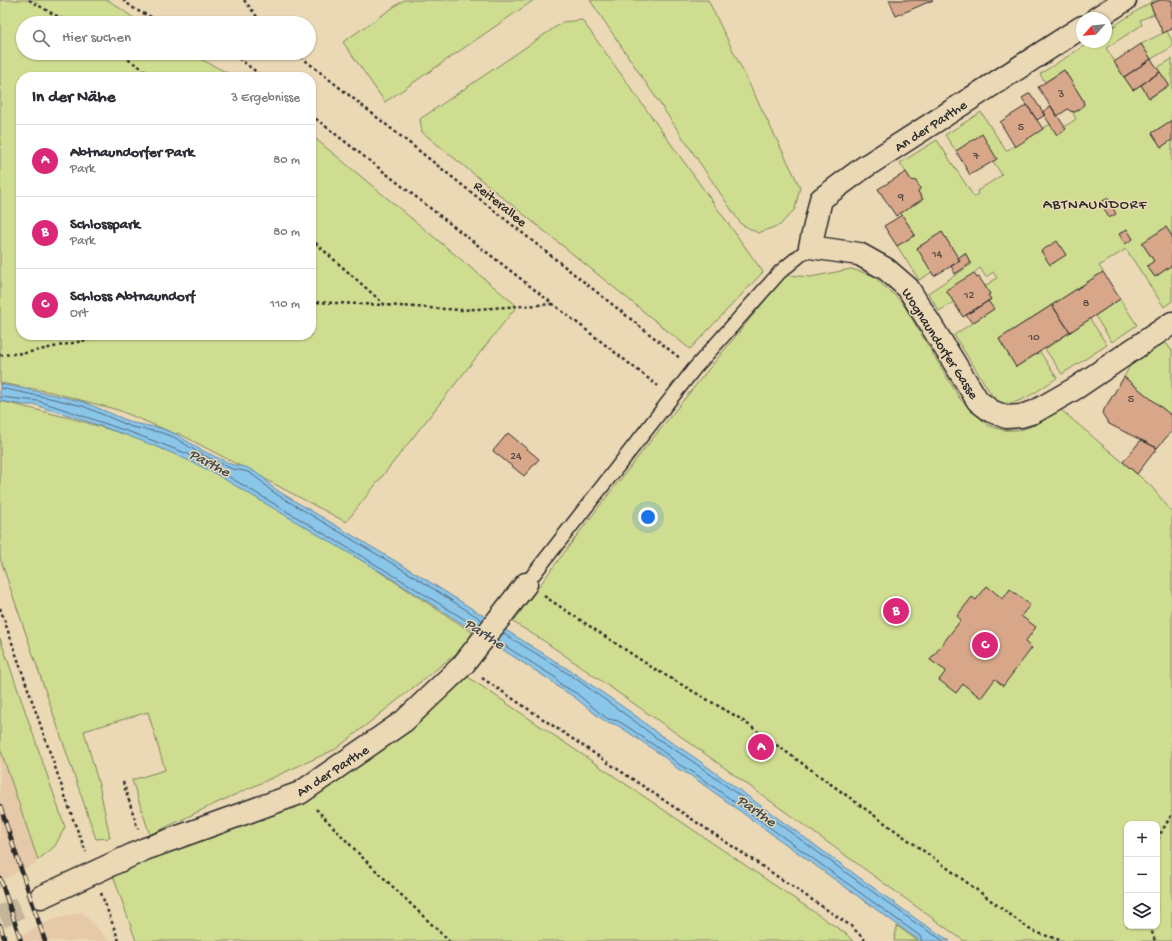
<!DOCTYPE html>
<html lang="de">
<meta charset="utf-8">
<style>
:root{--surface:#fff;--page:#f7f7f7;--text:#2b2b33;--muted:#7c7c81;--line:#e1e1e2;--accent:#db2777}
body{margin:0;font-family:"Gochi Hand",sans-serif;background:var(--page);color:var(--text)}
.controls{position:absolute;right:12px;bottom:12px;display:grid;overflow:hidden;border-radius:8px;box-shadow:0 1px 3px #0004}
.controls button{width:36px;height:36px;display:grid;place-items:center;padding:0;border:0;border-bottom:1px solid var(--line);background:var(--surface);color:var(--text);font:20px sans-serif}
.compass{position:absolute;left:1076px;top:12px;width:36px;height:36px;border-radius:50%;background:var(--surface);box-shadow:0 1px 3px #0004;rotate:243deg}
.you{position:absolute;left:648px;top:517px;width:14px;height:14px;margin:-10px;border:3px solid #fff;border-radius:50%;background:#1a73e8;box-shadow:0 0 0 6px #1a73e833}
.badge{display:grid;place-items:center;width:26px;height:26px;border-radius:50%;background:var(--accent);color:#fff;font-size:13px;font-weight:700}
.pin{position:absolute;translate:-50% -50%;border:2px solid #fff;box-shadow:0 1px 4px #0006}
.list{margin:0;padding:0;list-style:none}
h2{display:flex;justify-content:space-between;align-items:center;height:52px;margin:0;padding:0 16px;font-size:17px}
h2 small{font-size:13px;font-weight:400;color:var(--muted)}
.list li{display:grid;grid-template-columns:26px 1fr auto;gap:12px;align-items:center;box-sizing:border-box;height:72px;padding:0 16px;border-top:1px solid var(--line)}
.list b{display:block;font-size:15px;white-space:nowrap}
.list p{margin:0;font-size:13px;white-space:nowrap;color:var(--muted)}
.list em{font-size:13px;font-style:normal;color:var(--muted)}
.icon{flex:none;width:22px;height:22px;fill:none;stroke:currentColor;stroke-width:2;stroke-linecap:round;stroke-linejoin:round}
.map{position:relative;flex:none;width:1172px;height:941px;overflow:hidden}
.search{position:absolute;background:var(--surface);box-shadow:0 1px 3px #0004;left:16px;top:16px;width:300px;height:44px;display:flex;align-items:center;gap:10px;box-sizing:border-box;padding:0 14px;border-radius:22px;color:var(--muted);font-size:15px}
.panel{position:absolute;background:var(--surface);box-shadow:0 1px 3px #0004;left:16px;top:72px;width:300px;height:268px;border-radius:16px}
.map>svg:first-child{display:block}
.built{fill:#e5c9a8}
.green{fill:#cfdd90;stroke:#7d845e;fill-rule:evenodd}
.water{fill:#8ac5ea;stroke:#64879e}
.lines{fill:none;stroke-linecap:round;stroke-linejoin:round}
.shore{stroke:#516977;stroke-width:1}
.building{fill:#d8a78a;stroke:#2b2b2b}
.street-tunnel{stroke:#c5b599;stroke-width:22;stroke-dasharray:22 11;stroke-linecap:butt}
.lane-casing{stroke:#2b2b2b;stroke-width:16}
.street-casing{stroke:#2b2b2b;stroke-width:25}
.path{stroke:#2b2b2b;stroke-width:2.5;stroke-dasharray:3 3;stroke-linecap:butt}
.lane{stroke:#ebd8b5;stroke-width:13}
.street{stroke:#ebd8b5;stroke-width:22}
.rail-casing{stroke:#2b2b2b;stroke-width:4.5}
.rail{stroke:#ebd8b5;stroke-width:3;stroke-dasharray:9;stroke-linecap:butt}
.labels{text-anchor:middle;stroke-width:3;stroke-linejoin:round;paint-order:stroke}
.number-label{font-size:12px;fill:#564a43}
.street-label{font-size:14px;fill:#2b2b2b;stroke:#ebd8b5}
.neighbourhood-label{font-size:15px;letter-spacing:1px;fill:#2b2b2b;stroke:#ebd8b5}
.water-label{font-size:15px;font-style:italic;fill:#3e4a51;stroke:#ebd8b5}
</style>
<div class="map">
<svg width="1172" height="941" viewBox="0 0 1172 941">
<rect width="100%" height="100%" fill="#ebd8b5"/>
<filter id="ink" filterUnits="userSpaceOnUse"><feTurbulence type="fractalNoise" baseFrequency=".025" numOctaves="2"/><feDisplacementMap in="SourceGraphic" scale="8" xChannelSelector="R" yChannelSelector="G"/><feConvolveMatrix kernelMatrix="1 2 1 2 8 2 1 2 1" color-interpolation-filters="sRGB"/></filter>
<g filter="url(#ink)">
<path class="built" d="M 0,638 L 65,827 L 55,846 L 34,864 L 0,881 Z
M 82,912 L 109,941 L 11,941 L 52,920 Z"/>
<path class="green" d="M 0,0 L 108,0 L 141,23 L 23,23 L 23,53 L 188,53 L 236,77 L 21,77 L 21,335 L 311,335 L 311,135 L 517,306 L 346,522 L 178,433 L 176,434 L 118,410 L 51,392 L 0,383 Z
M 404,0 L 534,0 L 385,102 L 343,42 Z
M 590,0 L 708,0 L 800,187 L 795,209 L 780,225 L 758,233 L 741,224 Z
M 1154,0 L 1160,0 L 1150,4 L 1154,14 L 1140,20 L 1142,25 L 1106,48 L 1133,90 L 1141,85 L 1150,98 L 1169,85 L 1157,68 L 1172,59 L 1172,120 L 1152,133 L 1161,147 L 1172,140 L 1172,236 L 1166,227 L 1142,243 L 1154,261 L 1147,266 L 1155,277 L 1172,265 L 1172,301 L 1164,307 L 1126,249 L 1099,266 L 1103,272 L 999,339 L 1016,367 L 1040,352 L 1057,378 C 1044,386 1016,409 1001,402 C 998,401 996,399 993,397 L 954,335 L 993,309 L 988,301 L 991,300 L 988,295 L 990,294 L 985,286 L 997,278 L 993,272 L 986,277 L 980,268 L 974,273 L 954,302 L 939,311 L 928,293 L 972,264 L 965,253 L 958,258 L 942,232 L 917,248 L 932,272 L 919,280 L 897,246 L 915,235 L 901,213 L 923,199 L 918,192 L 920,188 L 916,181 L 911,180 L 900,163 L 937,140 L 974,197 L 978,194 L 977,191 L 1002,175 L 993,161 L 982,135 L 956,151 L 945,135 L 981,112 L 1006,151 L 1050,124 L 1057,135 L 1066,129 L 1064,127 L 1076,119 L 1072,111 L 1075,112 L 1081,108 L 1084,104 L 1083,100 L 1064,70 L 1045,82 L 1040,74 L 1090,42 L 1106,42 L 1106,31 Z
M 582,20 L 763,272 L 690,349 L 422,132 L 420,119 L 563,22 Z
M 1167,31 L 1172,41 L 1172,47 L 1151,59 L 1141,44 Z
M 851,269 L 872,275 L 902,302 L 960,399 L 988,425 L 1002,430 L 1020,430 L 1035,425 L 1060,409 L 1151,486 L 1172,512 L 1172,941 L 964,941 L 686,740 L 544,641 L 513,622 C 599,502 692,389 786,275 L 811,277 ZM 1127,824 L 1157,824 L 1157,926 L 1127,926 Z
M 1120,299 L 1137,325 L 1112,342 L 1095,316 Z
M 1090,319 L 1107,345 L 1062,374 L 1045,349 Z
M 1164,340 L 1171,350 L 1172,350 L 1172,416 L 1124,377 L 1131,364 Z
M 0,401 L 74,419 L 174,449 L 251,488 L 478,636 L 336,749 L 210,806 L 150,835 L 132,780 L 165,770 L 148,712 L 84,731 L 100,789 L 110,838 L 96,839 L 0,558 Z
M 0,638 L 65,827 L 55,846 L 38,860 L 0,748 Z
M 468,677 L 845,933 L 853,941 L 136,941 L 113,875 L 417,723 Z
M 897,926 L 918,941 L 894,941 Z"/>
<path class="water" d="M 0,384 L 55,395 L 84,402 L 133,423 L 160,428 L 176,434 L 201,450 L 233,465 L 246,467 L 252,470 L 264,478 L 272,487 L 283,494 L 417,574 L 574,673 L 636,716 L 657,733 L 694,757 L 919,921 L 950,941 L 920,941 L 690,775 L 678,769 L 663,756 L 625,730 L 617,725 L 607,722 L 599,717 L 573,696 L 558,687 L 553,682 L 391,578 L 214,473 C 165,447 112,430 59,412 L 46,409 L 37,405 L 24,405 L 0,401 Z"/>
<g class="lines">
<path class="shore" d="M 0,388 L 54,399 L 83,406 L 132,427 L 159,432 L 174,437 L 199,453 L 232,469 L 245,471 L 250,473 L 261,481 L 270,490 L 281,497 L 415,577 L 482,620
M 0,397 L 38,401 L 60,408 L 138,435 L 188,454 L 216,469 L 393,575 L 477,627
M 503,633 L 572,676 L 633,720 L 655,737 L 692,761 L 917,924 L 944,941
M 497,641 L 556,678 L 560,684 L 576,693 L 601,714 L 608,719 L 618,721 L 628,727 L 665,753 L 681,766 L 693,772 L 920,936 L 922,941"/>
</g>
<path class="building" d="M 889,0 L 933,0 L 896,16 Z
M 1160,0 L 1172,0 L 1172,29 L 1163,33 L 1150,4 Z
M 1141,44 L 1151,59 L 1124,77 L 1114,62 Z
M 1151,59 L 1160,72 L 1133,90 L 1124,77 Z
M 1064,70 L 1083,100 L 1084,104 L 1081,108 L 1075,112 L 1070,111 L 1068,109 L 1057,116 L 1038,87 Z
M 1160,72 L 1169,85 L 1149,98 L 1141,85 Z
M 1030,93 L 1045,115 L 1037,120 L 1022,98 Z
M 1027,105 L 1043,129 L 1015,147 L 1000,122 Z
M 1051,106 L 1066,129 L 1057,135 L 1042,112 Z
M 1172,120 L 1172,140 L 1161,147 L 1152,133 Z
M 982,134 L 997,159 L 970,175 L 956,151 Z
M 906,172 L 911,180 L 916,181 L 920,188 L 918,192 L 923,199 L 896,216 L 878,189 Z
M 1108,198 L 1116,214 L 1109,218 L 1101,202 Z
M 902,215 L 915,235 L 897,246 L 884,226 Z
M 1166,227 L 1172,236 L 1172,265 L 1155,277 L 1147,266 L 1154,261 L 1142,243 Z
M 1127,229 L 1133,239 L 1125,244 L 1119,234 Z
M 942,232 L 960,261 L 934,276 L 917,248 Z
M 1057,241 L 1066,255 L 1050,265 L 1041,251 Z
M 965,253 L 971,263 L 955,274 L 951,266 L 960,261 L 958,258 Z
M 1103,272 L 1120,299 L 1070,332 L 1052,305 Z
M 974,273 L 977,278 L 979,277 L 990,294 L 988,295 L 991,299 L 963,317 L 946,290 Z
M 988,301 L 994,309 L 972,323 L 966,315 Z
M 1052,305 L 1070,332 L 1016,367 L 999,339 Z
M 1124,377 L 1172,416 L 1172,431 L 1157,448 L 1109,424 L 1102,413 Z
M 508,433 L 539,459 L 524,476 L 493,451 Z
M 1141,440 L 1157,448 L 1137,474 L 1123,462 Z
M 987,586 L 1003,599 L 1010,589 L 1030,605 L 1021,616 L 1036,627 L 1025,642 L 1032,648 L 1003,686 L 995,679 L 981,698 L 963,684 L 956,693 L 939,680 L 946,671 L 930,660 L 961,620 L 957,616 L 972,597 L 976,600 Z"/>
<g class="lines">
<path class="street-tunnel" d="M 0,917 L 41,897"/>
<defs>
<path id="lane" d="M 526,584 L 694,369 L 780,272 L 810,247"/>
<path id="street" d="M 1097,18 L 1125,0
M 1082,27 L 863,168 L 821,199 L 810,247 L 859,254 L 886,269 L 908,288 L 978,401 L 991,411 L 1006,417 L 1021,416 L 1034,412 L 1076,388 L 1172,323
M 41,897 L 145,849 L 300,793 L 404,721 L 463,665 L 526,584"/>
</defs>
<use href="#lane" class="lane-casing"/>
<use href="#street" class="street-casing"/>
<path class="path" d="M 29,0 L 69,23
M 123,0 L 136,10 L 164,23
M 244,0 L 262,23
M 118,53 L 143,69 L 150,77
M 228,53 L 237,57 L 263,77
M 296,53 L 681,359
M 311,115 L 658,386
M 311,239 L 385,305 L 461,310 L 553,304
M 311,302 L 384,305
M 0,355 L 25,353 L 111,335
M 544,596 L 653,668 L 739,718 L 946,867 L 1032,931 L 1063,941
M 0,608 L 73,819 L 86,852
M 482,678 L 851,926 L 866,941
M 123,782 L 138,829
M 316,809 L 363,858 L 449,941
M 1157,845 L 1159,836 L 1172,814
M 101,893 L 119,941
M 1150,926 L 1155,941"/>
<use href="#lane" class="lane"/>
<use href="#street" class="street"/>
<defs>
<path id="rail" d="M 0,806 L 45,941
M 0,878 L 21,941
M 0,925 L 5,941"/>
</defs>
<use href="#rail" class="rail-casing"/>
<use href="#rail" class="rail"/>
</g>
</g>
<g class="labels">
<g class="number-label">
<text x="1061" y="97">3</text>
<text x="1021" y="130">5</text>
<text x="976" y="159">7</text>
<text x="901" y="200">9</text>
<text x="937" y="257">14</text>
<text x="969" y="298">12</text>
<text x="1086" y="306">8</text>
<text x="1034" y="340">10</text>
<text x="1131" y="402">5</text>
<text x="516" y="459">24</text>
</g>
<g class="street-label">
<text transform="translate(930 125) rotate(-33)" y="5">An der Parthe</text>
<text transform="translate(501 203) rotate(39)" y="5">Reiterallee</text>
<text transform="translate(941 343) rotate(57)" y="5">Wognaundorfer Gasse</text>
<text transform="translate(332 770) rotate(-33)" y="5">An der Parthe</text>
</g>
<g class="neighbourhood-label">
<text x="1095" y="208">ABTNAUNDORF</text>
</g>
<g class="water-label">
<text transform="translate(210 462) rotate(27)" y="5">Parthe</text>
<text transform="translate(485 633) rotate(33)" y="5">Parthe</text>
<text transform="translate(757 810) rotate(35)" y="5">Parthe</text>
</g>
</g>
</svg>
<div class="controls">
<button>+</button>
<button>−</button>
<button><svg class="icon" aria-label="layers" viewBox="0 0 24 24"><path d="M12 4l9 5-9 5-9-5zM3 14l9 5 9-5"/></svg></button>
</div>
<svg class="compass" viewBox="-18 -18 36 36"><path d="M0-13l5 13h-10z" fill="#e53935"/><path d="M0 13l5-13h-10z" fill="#7c7c81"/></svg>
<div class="you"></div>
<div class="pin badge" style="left:761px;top:747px">A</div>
<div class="pin badge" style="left:896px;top:611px">B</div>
<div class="pin badge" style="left:985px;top:645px">C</div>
<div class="search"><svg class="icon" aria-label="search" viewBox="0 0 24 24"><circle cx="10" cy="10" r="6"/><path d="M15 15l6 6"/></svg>Hier suchen</div>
<section class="panel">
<h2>In der Nähe<small>3 Ergebnisse</small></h2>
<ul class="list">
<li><span class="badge">A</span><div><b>Abtnaundorfer Park</b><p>Park</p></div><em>80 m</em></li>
<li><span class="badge">B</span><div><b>Schlosspark</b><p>Park</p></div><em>80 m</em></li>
<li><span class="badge">C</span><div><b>Schloss Abtnaundorf</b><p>Ort</p></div><em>110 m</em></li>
</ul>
</section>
</div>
